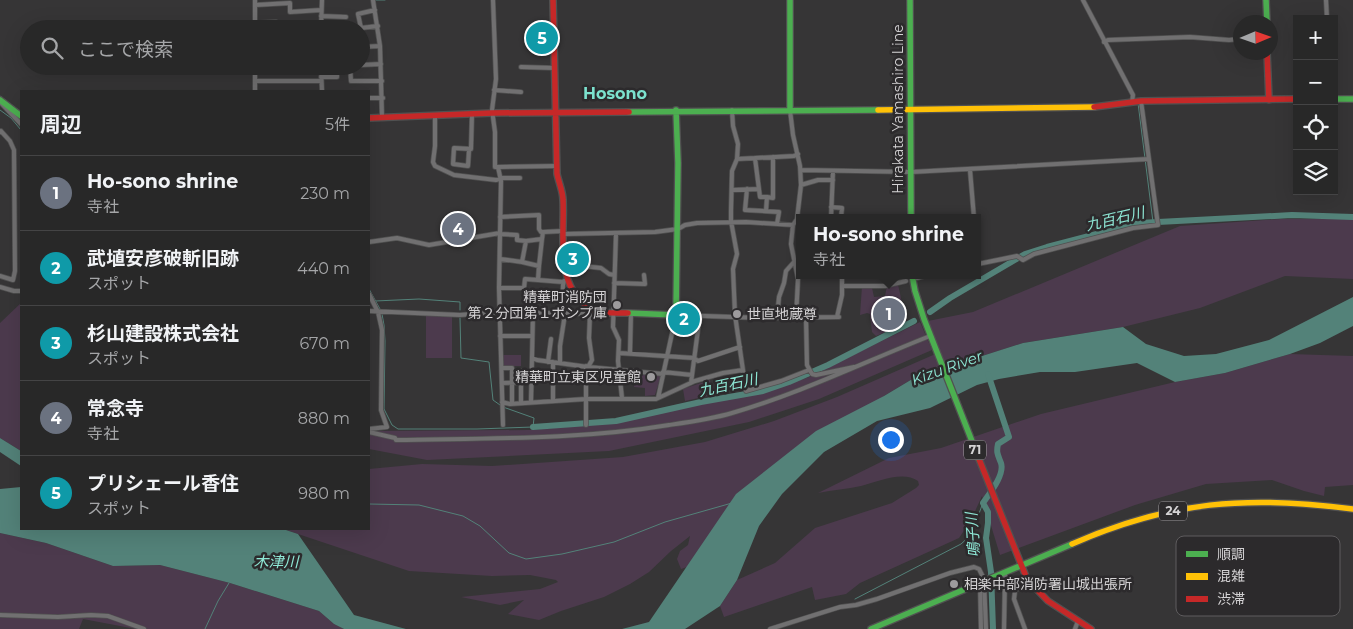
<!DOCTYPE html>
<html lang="ja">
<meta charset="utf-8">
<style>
:root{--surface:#282828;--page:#303030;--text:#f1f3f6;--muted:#a5a6a8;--line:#444445;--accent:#95b2f1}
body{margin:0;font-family:Montserrat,"Noto Sans JP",sans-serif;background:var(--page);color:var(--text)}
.controls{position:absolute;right:15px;top:15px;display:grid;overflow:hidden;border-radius:0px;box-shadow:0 5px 20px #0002}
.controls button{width:45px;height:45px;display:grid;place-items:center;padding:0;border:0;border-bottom:1px solid var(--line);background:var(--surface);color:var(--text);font:25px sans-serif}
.compass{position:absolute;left:1233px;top:15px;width:45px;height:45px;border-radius:50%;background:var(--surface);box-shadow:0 5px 20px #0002;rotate:88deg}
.you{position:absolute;left:890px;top:439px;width:18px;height:18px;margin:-12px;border:4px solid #fff;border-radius:50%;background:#1a73e8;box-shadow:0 0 0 8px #1a73e833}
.badge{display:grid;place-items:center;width:32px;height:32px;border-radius:50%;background:var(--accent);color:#fff;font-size:16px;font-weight:700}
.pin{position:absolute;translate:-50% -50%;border:2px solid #fff;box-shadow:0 1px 5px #0006}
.popup{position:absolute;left:796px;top:214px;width:185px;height:65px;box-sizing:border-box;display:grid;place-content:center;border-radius:0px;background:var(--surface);filter:drop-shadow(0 1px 4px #0005);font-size:16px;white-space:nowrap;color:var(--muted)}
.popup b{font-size:19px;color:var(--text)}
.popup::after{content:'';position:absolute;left:50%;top:100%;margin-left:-10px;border:10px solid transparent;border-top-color:var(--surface)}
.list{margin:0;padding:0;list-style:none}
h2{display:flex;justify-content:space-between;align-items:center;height:65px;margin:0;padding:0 20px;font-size:21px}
h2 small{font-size:16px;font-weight:400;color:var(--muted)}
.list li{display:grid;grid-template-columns:32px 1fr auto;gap:15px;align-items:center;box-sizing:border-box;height:75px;padding:0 20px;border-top:1px solid var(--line)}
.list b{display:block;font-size:19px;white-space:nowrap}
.list p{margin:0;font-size:16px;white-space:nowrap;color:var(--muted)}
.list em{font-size:16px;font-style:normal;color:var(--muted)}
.icon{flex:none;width:28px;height:28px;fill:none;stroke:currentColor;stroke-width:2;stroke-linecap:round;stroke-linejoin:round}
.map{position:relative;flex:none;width:1353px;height:629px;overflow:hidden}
.search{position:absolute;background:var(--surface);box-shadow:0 5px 20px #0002;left:20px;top:20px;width:350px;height:55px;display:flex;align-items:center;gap:12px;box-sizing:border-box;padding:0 18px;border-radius:28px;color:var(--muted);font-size:19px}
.panel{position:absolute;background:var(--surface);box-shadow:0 5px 20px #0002;left:20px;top:90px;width:350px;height:440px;border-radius:0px}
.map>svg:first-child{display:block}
.green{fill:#4c3a4d}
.water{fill:#538279}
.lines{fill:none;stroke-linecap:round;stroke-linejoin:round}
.stream{stroke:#538279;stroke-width:1}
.river{stroke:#538279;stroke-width:6}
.street-casing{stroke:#515151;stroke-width:5.5}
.fast-casing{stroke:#515151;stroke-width:8}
.slow-casing{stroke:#515151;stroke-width:8}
.jam-casing{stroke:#515151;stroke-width:8}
.street{stroke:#717071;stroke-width:4}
.fast{stroke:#4caf50;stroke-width:5.5}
.slow{stroke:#ffc107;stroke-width:5.5}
.jam{stroke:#c62828;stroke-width:5.5}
.poi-dot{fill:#9d9b9d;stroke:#2c2a2c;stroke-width:2}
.labels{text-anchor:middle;stroke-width:5;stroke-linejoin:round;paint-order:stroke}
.shield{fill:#2c2a2c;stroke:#a2a0a2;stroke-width:1}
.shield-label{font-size:12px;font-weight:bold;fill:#d4d2d4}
.street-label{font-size:14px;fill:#d4d2d4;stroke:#2c2a2c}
.poi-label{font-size:14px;fill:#d4d2d4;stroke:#2c2a2c;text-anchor:end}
.water-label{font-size:15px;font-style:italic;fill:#8ee7d5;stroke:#2c2a2c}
.quarter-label{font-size:16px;font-weight:bold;fill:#7ce2ce;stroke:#2c2a2c}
.key{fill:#2c2a2c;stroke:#5e5c5e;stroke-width:1}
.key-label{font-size:14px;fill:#d4d2d4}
</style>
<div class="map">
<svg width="1353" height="629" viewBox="0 0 1353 629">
<rect width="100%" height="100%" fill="#363536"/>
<path class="green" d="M 448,218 L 454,218 L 457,240 L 448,241 Z
M 1280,219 L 1353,219 L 1353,279 L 1285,276 L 1200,308 L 1123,327 L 1023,343 L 932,372 L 919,375 L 884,396 L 707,539 L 687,567 L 681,569 L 677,559 L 680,551 L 688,545 L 690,536 L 671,551 L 649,572 L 630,584 L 604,597 L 561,611 L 539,620 L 508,614 L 524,600 L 500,605 L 461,597 L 540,589 L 558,582 L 556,580 L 530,575 L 492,576 L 409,571 L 283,529 L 369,529 L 369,469 L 422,464 L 492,466 L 623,457 L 705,442 L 774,421 L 837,397 L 940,352 L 928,321 L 973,312 L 1180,226 Z
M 898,285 C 901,297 905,314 901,326 L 876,336 L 872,332 L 870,314 L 867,313 L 860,315 L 862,286 L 872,288 L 874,297 L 885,296 L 887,286 Z
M 21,303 L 21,451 L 0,438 L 0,323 Z
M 426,314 L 452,315 L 452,358 L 426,358 Z
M 920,322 L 932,350 L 819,399 L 749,422 L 609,451 L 427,460 L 369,449 L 369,431 L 529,430 L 615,423 L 638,416 L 764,392 L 809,377 Z
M 1290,354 L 1353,356 L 1353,485 L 1325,487 L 1324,496 L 1304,491 L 1272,480 L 1206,484 L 1135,505 L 1000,555 L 982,496 L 971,520 L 959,538 L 860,583 L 846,594 L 815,600 L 812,587 L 724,617 L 720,606 L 737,580 L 775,563 L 815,528 L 892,503 L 916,488 L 919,485 L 918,481 C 903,470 877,482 861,486 C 847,489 833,490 818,493 L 889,458 L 941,448 L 1041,414 L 1175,382 L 1225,373 Z
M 503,355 L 521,355 L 521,366 L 503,366 Z
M 641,373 L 661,375 L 655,395 L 645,396 L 645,388 L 634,387 L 635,378 L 639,379 Z
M 710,380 L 712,395 L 685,401 L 683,389 Z
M 0,533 L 46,543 L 113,566 L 160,565 L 230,583 L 319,611 L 334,624 L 344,629 L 136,629 L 83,619 L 79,629 L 0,629 Z
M 1250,570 L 1275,578 L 1268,595 L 1266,596 L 1264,599 L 1252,596 L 1252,590 L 1266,594 L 1271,582 L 1254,575 L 1252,578 L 1247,576 Z"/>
<path class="water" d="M 1353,297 L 1353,326 L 1320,343 L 1290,354 L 1225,373 L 1175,382 L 1137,363 L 1075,372 L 1040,372 L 999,379 L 977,385 L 930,408 L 877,421 L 824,452 L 782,494 L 759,526 L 737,580 L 720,606 L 685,629 L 622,629 L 649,622 L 736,494 L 816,431 L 884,396 L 919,375 L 932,372 L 1023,343 L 1123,327 L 1146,344 L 1184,356 L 1216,354 L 1269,340 Z
M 0,438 L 21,451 L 21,466 L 0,452 Z
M 21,487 L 21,529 L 283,529 L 298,534 L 354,615 L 406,629 L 344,629 L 334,624 L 319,611 L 230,583 L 160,565 L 113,566 L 46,543 L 0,533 L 0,489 Z"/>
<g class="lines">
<path class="stream" d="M 375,0 L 385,0
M 0,96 L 21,112
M 1138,103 L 1153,222
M 0,110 L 11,118 L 21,130
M 369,289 L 380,309
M 375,301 L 419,299 L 460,302 L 460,310
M 382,314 L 384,325 L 385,341 L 384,409 L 392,425 L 398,429 L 477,429 L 533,427 L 534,418 L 503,407
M 460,318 L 461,358 L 489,362 L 493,400 L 500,405
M 369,504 L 419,505 L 463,516 L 480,526 L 509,553 L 526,559 L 562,554 L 614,542 L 665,522 L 732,503
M 855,599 L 961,544 C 974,534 977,517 983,503
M 205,629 L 218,601 L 229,583"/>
<path class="river" d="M 930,312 L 950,298 L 1025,254 L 1047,247 L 1139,223 L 1292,215 L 1353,217
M 988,374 L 1009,437 L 998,444 C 996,453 998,455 1001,463 C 1005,475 989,494 983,503 L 988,512 L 988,523 L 986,538 L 991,572 L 993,629
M 533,427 L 616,421 L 701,402 L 763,391 L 789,382 L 828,365 L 914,321"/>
<defs>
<path id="street" d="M 255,0 L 255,29
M 373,0 L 380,46 L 382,117
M 493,0 L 496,79 L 492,110 L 495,132 L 495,167 L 498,167 L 501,181 L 499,288 L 503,425
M 1083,0 L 1133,95 L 1132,102
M 1326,0 L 1327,19
M 255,5 L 290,3 L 290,12 L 321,10
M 375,10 L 358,14 L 361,28 L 378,26
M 321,16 L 346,17
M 255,23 L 276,22
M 321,29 L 322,0
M 1104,42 L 1108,40 L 1190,37 L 1229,40 L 1240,39
M 361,47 L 380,46
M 361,65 L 381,64
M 321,66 L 322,91
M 350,66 L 351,81 L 382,81
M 255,67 L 321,68
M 521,67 L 555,68
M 321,77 L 337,77 L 337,66
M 255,81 L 321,81
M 494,90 L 521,92
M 255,91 L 255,66
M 369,98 L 383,98
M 2,104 L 21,124
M 732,110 L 733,126 L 738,144 L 737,159 L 732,171 L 731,211 L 731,221 L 737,254 L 733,269 L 735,315 L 746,391 L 781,381 L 809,370
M 790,110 L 793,135 L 800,166 L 801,185 L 797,219 L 793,225 L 791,244 L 798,279 L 796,318
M 435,115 L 435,146 L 433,162 L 435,166 L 454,175 L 496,180 L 502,178 L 520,178
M 0,132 L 1,131 L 10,141 L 14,150 L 15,271 L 13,280 L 0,276
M 469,150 L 468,166 L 453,164 L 454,148 L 471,149 L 472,114
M 755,158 L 760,197 L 767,197
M 737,159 L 794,156 L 798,154
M 498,167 L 557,166
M 801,170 L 911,172 L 1149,159
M 970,170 L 974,218
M 801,185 L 818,180 L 833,180
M 747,189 L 745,210 L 779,212 L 777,224
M 732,190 L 759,189
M 831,207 L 842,208 L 841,218
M 766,211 L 767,197 L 773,198 L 773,157
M 500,217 L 539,215 L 539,229 L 541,232 L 543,232
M 831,218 L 833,171
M 500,234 L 517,235 L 517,240 L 526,241 L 522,262 L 539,266 L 538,280 L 563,282
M 564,234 L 655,232 L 678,229 L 685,225 L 697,223 L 746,222 L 793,225
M 616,234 L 613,327 L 619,340 L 618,361 L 622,398
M 526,241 L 542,239 L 543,232 L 563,231
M 369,242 L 397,238 L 429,245 L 500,233
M 500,259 L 522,262
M 564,264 L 601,268 L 609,274 L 614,275
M 978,264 L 1017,256 L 1023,260 L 1034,254 L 1133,228 L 1158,225 L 1141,101
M 539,266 L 542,239
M 917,278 L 928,275
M 614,283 L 645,284 L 644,275
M 842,286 L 885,286 L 906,281
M 0,287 L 14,291 L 21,291
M 499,288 L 524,288 L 525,279 L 538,280
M 369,294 L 378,312 L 382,330 L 381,410 L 387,427 L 369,429
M 369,311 L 460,315 L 500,312 L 590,314 L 594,310
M 562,313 L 563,285 L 564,281
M 837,317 L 842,295 L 842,275
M 777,318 L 779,297 L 784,283 L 786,271 L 794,262
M 806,318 L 807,365 L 812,374 L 816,375 L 854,367
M 500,336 L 532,336
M 619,353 L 694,358 L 698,361 L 740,347
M 630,353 L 631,313
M 532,358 L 537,360 L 588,367 L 663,374
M 548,362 L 551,339
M 553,362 L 553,400
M 560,363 L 560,346 L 565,314
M 586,366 L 586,425
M 588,367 L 592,360 L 589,338 L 590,314
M 502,368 L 512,368 L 512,404
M 663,372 L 692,375
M 502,383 L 531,382
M 691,383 L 699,322 L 701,316
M 658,398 L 676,315 L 762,318 L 839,317
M 502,402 L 510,404 L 586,399 L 656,399 L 695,381 L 723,373 L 743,370
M 531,402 L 533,313
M 521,403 L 521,371
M 369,432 L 395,438 L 396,440 C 488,438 579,440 669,425 C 690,422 712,419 732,413 C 801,393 864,362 930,336
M 1004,572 L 1009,585 L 1015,591 L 1014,599 L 1025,629
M 980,581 L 981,629
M 1015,591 L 1027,579
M 0,615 L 58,617 L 91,615 L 108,616 L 144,629
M 770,629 L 840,607 L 856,605 L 877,599 L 950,573 L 974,567 L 979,569 L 984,579 L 986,629
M 1004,629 L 1005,576
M 1075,629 L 1078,621"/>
<path id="fast" d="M 790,0 L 790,110
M 910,0 L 911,218
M 1266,0 L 1267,22
M 1334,99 L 1353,99
M 0,100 L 21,116
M 629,112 L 878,110
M 912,275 L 915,291 L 924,319 L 979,459
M 628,313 L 676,315 L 678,163 L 676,110
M 871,629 L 1072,544"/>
<path id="slow" d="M 878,110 L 1094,107
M 1072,544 C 1170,501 1248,495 1353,509"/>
<path id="jam" d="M 553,0 L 557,174 C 559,183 563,192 563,200 C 565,236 553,290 594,310 C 603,314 618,313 628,313
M 1267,52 L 1269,100
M 1094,107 L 1141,101 L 1297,99
M 369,118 L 492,113 L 629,112
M 979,459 L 1027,579 L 1048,601 L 1091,629"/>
</defs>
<use href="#street" class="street-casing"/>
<use href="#fast" class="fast-casing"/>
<use href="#slow" class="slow-casing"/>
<use href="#jam" class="jam-casing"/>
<use href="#street" class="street"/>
<use href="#fast" class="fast"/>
<use href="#slow" class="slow"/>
<use href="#jam" class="jam"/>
</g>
<g class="poi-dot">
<circle cx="617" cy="305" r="5"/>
<circle cx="737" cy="314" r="5"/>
<circle cx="651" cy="377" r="5"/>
<circle cx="954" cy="584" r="5"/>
</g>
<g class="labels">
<g class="shield">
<rect x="964" y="440.5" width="22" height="19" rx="4"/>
<rect x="1159" y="501.5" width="28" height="19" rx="4"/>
</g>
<g class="shield-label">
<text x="975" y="454">71</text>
<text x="1173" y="515">24</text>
</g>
<g class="street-label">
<text transform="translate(898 109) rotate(-90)" y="5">Hirakata Yamashiro Line</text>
</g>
<g class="poi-label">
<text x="607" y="302">精華町消防団<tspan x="607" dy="16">第２分団第１ポンプ庫</tspan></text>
<text x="747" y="319" text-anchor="start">世直地蔵尊</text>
<text x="641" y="382">精華町立東区児童館</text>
<text x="964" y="589" text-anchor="start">相楽中部消防署山城出張所</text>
</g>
<g class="water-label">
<text transform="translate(1115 219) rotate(-13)" y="5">九百石川</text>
<text transform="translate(947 368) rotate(-20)" y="5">Kizu River</text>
<text transform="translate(728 385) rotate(-12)" y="5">九百石川</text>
<text transform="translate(973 535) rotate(-94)" y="5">鳴子川</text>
<text x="276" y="567">木津川</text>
</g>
<g class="quarter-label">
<text x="615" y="99">Hosono</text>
</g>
</g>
<rect x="1176" y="536" width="164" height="80" rx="8" class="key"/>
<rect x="1186" y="551" width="22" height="6" fill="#4caf50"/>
<rect x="1186" y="573" width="22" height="7" fill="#ffc107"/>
<rect x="1186" y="596" width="22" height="6" fill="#c62828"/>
<g class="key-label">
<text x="1217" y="559">順調</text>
<text x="1217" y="581">混雑</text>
<text x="1217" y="604">渋滞</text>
</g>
</svg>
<div class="controls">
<button>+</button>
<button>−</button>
<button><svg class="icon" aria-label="locate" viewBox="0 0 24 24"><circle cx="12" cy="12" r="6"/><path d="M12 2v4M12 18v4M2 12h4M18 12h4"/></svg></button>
<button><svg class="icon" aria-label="layers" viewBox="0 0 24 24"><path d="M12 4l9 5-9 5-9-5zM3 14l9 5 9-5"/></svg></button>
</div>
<svg class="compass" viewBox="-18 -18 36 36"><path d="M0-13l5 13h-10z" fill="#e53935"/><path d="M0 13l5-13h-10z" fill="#a5a6a8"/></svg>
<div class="you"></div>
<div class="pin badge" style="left:889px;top:314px;background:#6b7280">1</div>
<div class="popup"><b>Ho-sono shrine</b>寺社</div>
<div class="pin badge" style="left:684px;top:319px;background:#0f9aa8">2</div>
<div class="pin badge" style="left:573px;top:259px;background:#0f9aa8">3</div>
<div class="pin badge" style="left:458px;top:229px;background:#6b7280">4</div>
<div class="pin badge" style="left:542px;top:38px;background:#0f9aa8">5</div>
<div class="search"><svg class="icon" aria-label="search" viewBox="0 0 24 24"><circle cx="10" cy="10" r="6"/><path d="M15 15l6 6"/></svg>ここで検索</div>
<section class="panel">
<h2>周辺<small>5件</small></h2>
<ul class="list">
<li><span class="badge" style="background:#6b7280">1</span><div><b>Ho-sono shrine</b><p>寺社</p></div><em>230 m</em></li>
<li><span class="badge" style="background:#0f9aa8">2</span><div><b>武埴安彦破斬旧跡</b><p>スポット</p></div><em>440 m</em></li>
<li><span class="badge" style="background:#0f9aa8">3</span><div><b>杉山建設株式会社</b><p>スポット</p></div><em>670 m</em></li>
<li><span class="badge" style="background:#6b7280">4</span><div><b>常念寺</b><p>寺社</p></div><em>880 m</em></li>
<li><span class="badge" style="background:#0f9aa8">5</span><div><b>プリシェール香住</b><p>スポット</p></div><em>980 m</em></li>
</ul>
</section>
</div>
